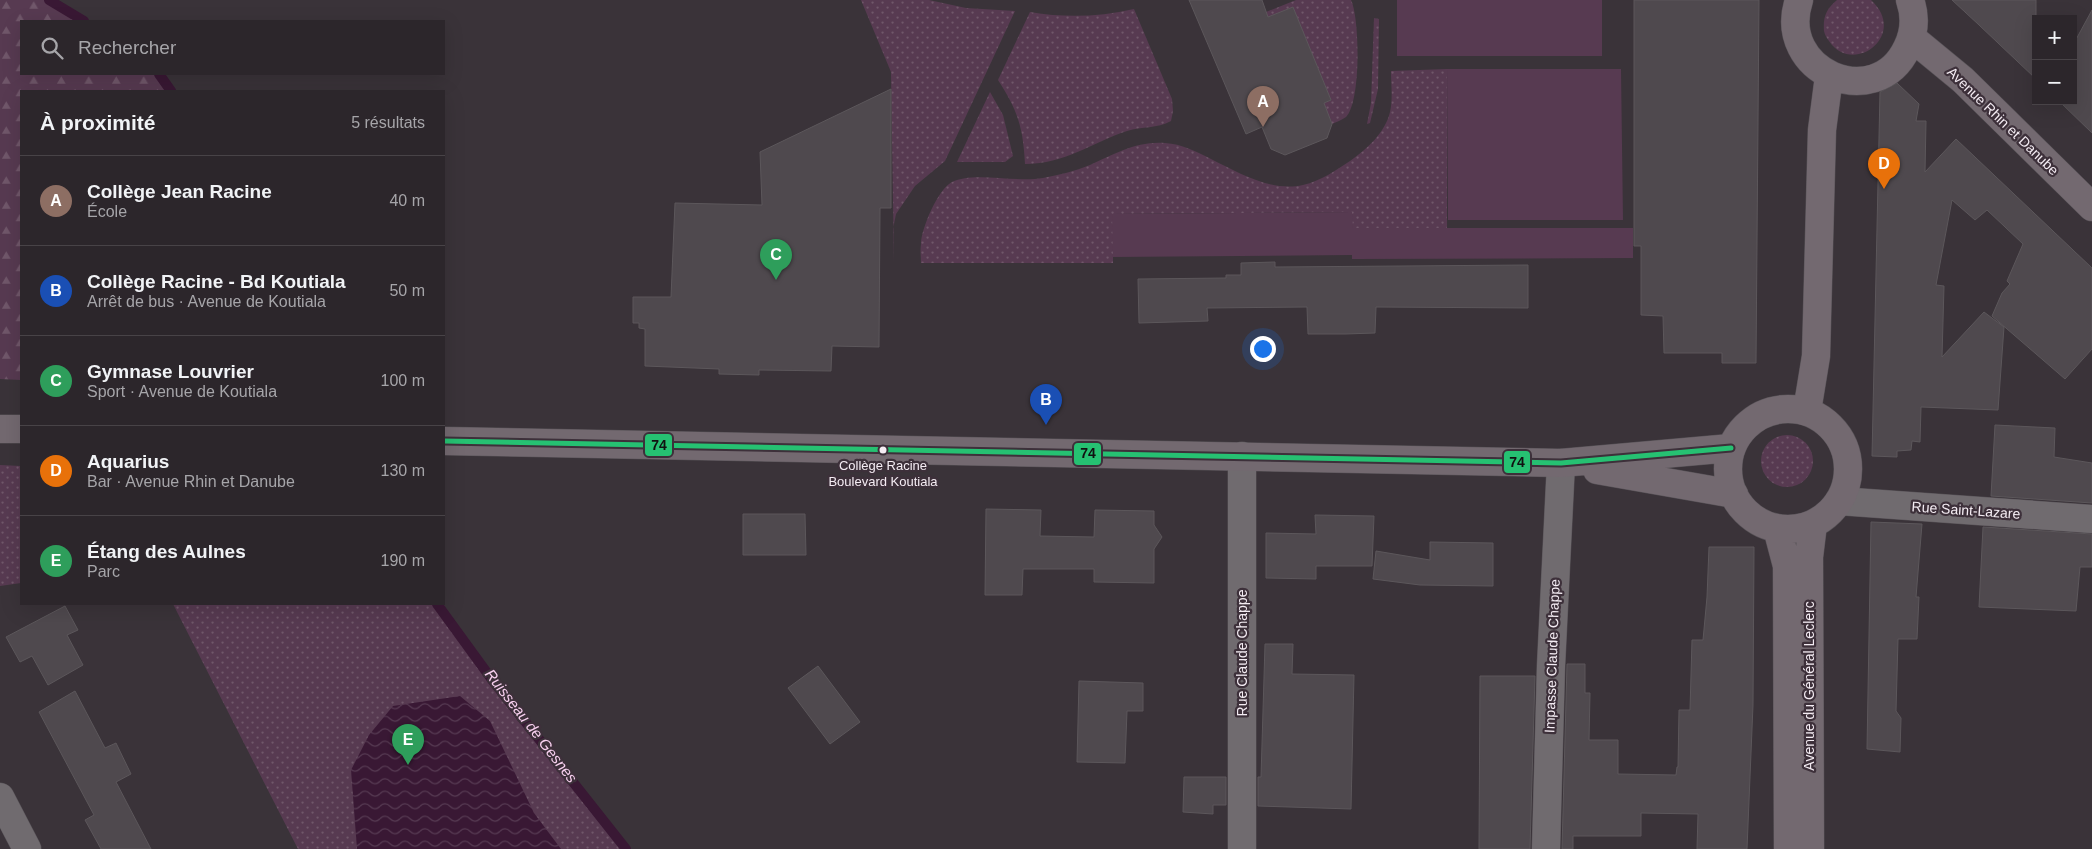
<!DOCTYPE html>
<html lang="fr">
<meta charset="utf-8">
<style>
:root{--surface:#2c262b;--page:#342e33;--text:#f1f3f6;--muted:#a6a5a9;--line:#484347;--accent:#1a73e8}
body{margin:0;font-family:Helvetica,sans-serif;background:var(--page);color:var(--text)}
.controls{position:absolute;right:15px;top:15px;display:grid;overflow:hidden;border-radius:0px;box-shadow:0 5px 20px #0002}
.controls button{width:45px;height:45px;display:grid;place-items:center;padding:0;border:0;border-bottom:1px solid var(--line);background:var(--surface);color:var(--text);font:25px sans-serif}
.you{position:absolute;left:1262px;top:348px;width:18px;height:18px;margin:-12px;border:4px solid #fff;border-radius:50%;background:#1a73e8;box-shadow:0 0 0 8px #1a73e833}
.badge{display:grid;place-items:center;width:32px;height:32px;border-radius:50%;background:var(--accent);color:#fff;font-size:16px;font-weight:700}
.pin{position:absolute;translate:-50% -41px;filter:drop-shadow(0 1px 2px #0008)}
.pin::after{content:'';position:absolute;top:26px;width:18px;height:15px;background:inherit;clip-path:polygon(0 0,100% 0,50% 100%)}
.list{margin:0;padding:0;list-style:none}
h2{display:flex;justify-content:space-between;align-items:center;height:65px;margin:0;padding:0 20px;font-size:21px}
h2 small{font-size:16px;font-weight:400;color:var(--muted)}
.list li{display:grid;grid-template-columns:32px 1fr auto;gap:15px;align-items:center;box-sizing:border-box;height:90px;padding:0 20px;border-top:1px solid var(--line)}
.list b{display:block;font-size:19px;white-space:nowrap}
.list p{margin:0;font-size:16px;white-space:nowrap;color:var(--muted)}
.list em{font-size:16px;font-style:normal;color:var(--muted)}
.icon{flex:none;width:28px;height:28px;fill:none;stroke:currentColor;stroke-width:2;stroke-linecap:round;stroke-linejoin:round}
.map{position:relative;flex:none;width:2092px;height:849px;overflow:hidden}
.search{position:absolute;background:var(--surface);box-shadow:0 5px 20px #0002;left:20px;top:20px;width:425px;height:55px;display:flex;align-items:center;gap:12px;box-sizing:border-box;padding:0 18px;border-radius:0px;color:var(--muted);font-size:19px}
.panel{position:absolute;background:var(--surface);box-shadow:0 5px 20px #0002;left:20px;top:90px;width:425px;height:515px;border-radius:0px}
.map>svg:first-child{display:block}
.grass{fill:url(#grass-dots)}
.forest{fill:url(#forest-firs)}
.garden{fill:#573a51}
.water{fill:url(#water-waves)}
.lines{fill:none;stroke-linecap:round;stroke-linejoin:round}
.stream{stroke:#391834;stroke-width:10}
.building{fill:#4f494e;stroke:#5c575b}
.minor-casing{stroke:#575257;stroke-width:29}
.primary-casing{stroke:#575257;stroke-width:29}
.minor{stroke:#706b6f;stroke-width:28}
.primary{stroke:#736970;stroke-width:28}
.bus-1-casing{stroke:#3d303a;stroke-width:9}
.bus-1{stroke:#26c172;stroke-width:5}
.bus-dot{fill:#f4ecf3;stroke:#3d303a;stroke-width:2}
.labels{text-anchor:middle;stroke-width:4.5;stroke-linejoin:round;paint-order:stroke}
.bus-label{font-size:13px;fill:#f4ecf3;stroke:#3d303a}
.street-label{font-size:14px;fill:#f4ecf3;stroke:#3d303a}
.water-label{font-size:15px;font-style:italic;fill:#f9d1f0;stroke:#3d303a}
.line-badge{stroke:#3d303a;stroke-width:2}
.pale-badge-label{font-size:14px;text-anchor:middle;font-weight:bold;fill:#111}
</style>
<div class="map">
<svg width="2092" height="849" viewBox="0 0 2092 849">
<defs>
<pattern id="grass-dots" width="8" height="8" patternUnits="userSpaceOnUse" patternTransform="scale(1.25)"><rect width="8" height="8" fill="#573a51"/><path d="M2 2h.1M6 6h.1" fill="none" stroke="#70576a" stroke-width="1.8" stroke-linecap="round"/></pattern>
<pattern id="forest-firs" width="22" height="20" patternUnits="userSpaceOnUse" patternTransform="scale(1.25)"><rect width="22" height="20" fill="#573a51"/><path d="M5 1l3.5 6h-7zM16 11l3.5 6h-7z" fill="#70576a"/></pattern>
<pattern id="water-waves" width="16" height="10" patternUnits="userSpaceOnUse" patternTransform="scale(1.25)"><rect width="16" height="10" fill="#391834"/><path d="M0 5q4-4 8 0t8 0" fill="none" stroke="#563a52"/></pattern>
</defs>
<rect width="100%" height="100%" fill="#3a3339"/>
<path class="grass" d="M 861,0 L 929,0 L 966,8 L 1015,11 L 945,161 L 915,186 L 896,214 L 893,229 L 894,263 L 891,72 Z
M 1296,0 L 1351,0 C 1360,19 1361,102 1346,117 C 1342,120 1336,122 1332,124 L 1323,103 L 1331,100 L 1293,8 L 1268,17 L 1266,12 Z
M 1837,0 L 1871,0 C 1909,35 1853,77 1829,41 C 1826,37 1825,35 1824,31 C 1823,17 1826,9 1837,0 Z
M 1134,9 L 1172,99 L 1173,111 L 1171,121 C 1157,129 1142,126 1127,131 C 1091,143 1065,164 1025,164 C 1023,127 1018,111 998,80 L 1030,12 C 1065,18 1099,17 1134,9 Z
M 1374,18 L 1379,19 L 1378,89 L 1370,123 L 1367,124 L 1371,103 Z
M 1447,69 L 1447,228 L 1352,228 L 1352,212 L 1113,214 L 1113,263 L 921,263 C 921,257 920,251 921,244 C 921,229 938,189 952,182 C 974,171 1016,183 1043,178 C 1059,175 1075,171 1090,165 C 1115,154 1136,141 1165,143 C 1182,144 1195,151 1211,159 C 1239,173 1271,192 1303,185 C 1321,181 1336,170 1350,161 C 1367,149 1385,133 1390,112 C 1393,100 1391,83 1391,71 Z
M 990,92 L 1003,115 L 1013,156 L 1005,162 L 957,162 Z
M1761 461a26 26 0 1 1 52 0a26 26 0 1 1-52 0Z
M 0,465 L 21,466 L 21,583 L 0,586 Z
M 173,604 L 437,604 L 493,681 L 626,849 L 298,849 Z"/>
<path class="forest" d="M 0,0 L 49,0 L 84,21 L 21,21 L 21,74 L 158,74 L 171,91 L 21,91 L 21,380 L 0,379 Z"/>
<path class="garden" d="M 1397,0 L 1602,0 L 1602,56 L 1397,56 Z
M 1447,69 L 1621,69 L 1623,220 L 1448,220 Z
M 1352,212 L 1353,228 L 1633,228 L 1633,258 L 1352,259 L 1352,255 L 1113,257 L 1112,214 Z"/>
<path class="water" d="M 460,696 L 490,721 L 534,813 L 561,849 L 357,849 L 351,770 L 369,735 L 393,706 Z"/>
<g class="lines">
<path class="stream" d="M 49,0 L 84,21
M 159,74 L 171,91
M 437,604 L 493,681 L 626,849"/>
</g>
<path class="building" d="M 1189,0 L 1262,0 L 1268,17 L 1293,7 L 1331,100 L 1324,103 L 1332,124 L 1327,138 L 1285,155 L 1271,149 L 1262,127 L 1246,134 Z
M 1634,0 L 1759,0 L 1756,363 L 1722,363 L 1722,353 L 1664,353 L 1663,316 L 1641,315 L 1641,246 L 1634,246 Z
M 1952,0 L 2036,0 L 2036,79 L 1979,25 Z
M 2092,10 L 2092,133 L 2059,101 L 2073,101 L 2073,45 Z
M 1897,83 L 1919,104 L 1916,121 L 1926,121 L 1925,172 L 1956,139 L 2092,268 L 2092,349 L 2065,379 L 1992,316 L 2002,293 L 2010,284 L 2007,281 L 2023,244 L 1987,210 L 1975,220 L 1952,200 L 1936,285 L 1944,286 L 1942,357 L 1984,312 L 2004,327 L 1998,410 L 1921,407 L 1920,442 L 1912,441 L 1911,450 L 1897,451 L 1897,457 L 1872,456 L 1880,92 Z
M 891,89 L 891,208 L 880,208 L 879,347 L 832,346 L 831,371 L 759,370 L 759,375 L 719,374 L 719,369 L 645,366 L 645,329 L 639,328 L 639,323 L 633,323 L 633,297 L 671,297 L 675,203 L 762,205 L 760,152 Z
M 1275,262 L 1275,267 L 1528,265 L 1528,308 L 1376,307 L 1375,333 L 1345,334 L 1308,334 L 1307,307 L 1207,308 L 1208,321 L 1139,323 L 1138,279 L 1226,278 L 1226,275 L 1241,275 L 1241,263 Z
M 1995,425 L 2055,428 L 2054,457 L 2092,463 L 2092,503 L 1991,496 Z
M 986,509 L 1041,510 L 1040,536 L 1094,537 L 1095,510 L 1154,511 L 1154,525 L 1162,537 L 1154,549 L 1154,583 L 1094,582 L 1094,569 L 1023,569 L 1022,595 L 985,595 Z
M 743,514 L 805,514 L 806,555 L 743,555 Z
M 1315,515 L 1374,516 L 1372,566 L 1316,566 L 1316,579 L 1266,578 L 1266,533 L 1316,534 Z
M 1871,522 L 1922,524 L 1916,597 L 1919,597 L 1917,639 L 1898,639 L 1896,711 L 1901,718 L 1900,752 L 1867,749 Z
M 1983,527 L 2092,534 L 2092,567 L 2080,567 L 2076,611 L 1979,607 Z
M 1430,542 L 1493,543 L 1493,586 L 1420,585 L 1373,579 L 1376,551 L 1430,560 Z
M 1709,547 L 1754,547 L 1753,705 L 1747,849 L 1697,849 L 1698,814 L 1641,813 L 1641,836 L 1573,836 L 1573,849 L 1562,849 L 1567,664 L 1585,664 L 1585,693 L 1590,693 L 1589,740 L 1618,740 L 1618,774 L 1676,775 L 1677,767 L 1678,767 L 1679,710 L 1690,710 L 1692,640 L 1703,640 L 1707,597 Z
M 65,606 L 78,630 L 67,635 L 83,665 L 48,685 L 32,656 L 20,662 L 6,637 Z
M 1265,644 L 1293,644 L 1292,674 L 1354,675 L 1351,809 L 1258,806 L 1258,777 L 1261,777 Z
M 818,666 L 860,722 L 830,744 L 788,688 Z
M 1480,676 L 1535,676 L 1530,849 L 1479,849 Z
M 1079,681 L 1143,683 L 1143,711 L 1127,711 L 1125,763 L 1077,762 Z
M 75,691 L 105,748 L 116,743 L 131,774 L 116,782 L 151,849 L 101,849 L 85,820 L 94,815 L 39,712 Z
M 1184,777 L 1226,777 L 1226,805 L 1213,805 L 1213,814 L 1183,812 Z"/>
<g class="lines">
<defs>
<path id="minor" d="M 1839,501 L 2092,519
M 0,797 L 27,849
M 1242,849 L 1242,456
M 1546,849 L 1551,666 L 1561,463"/>
<path id="primary" d="M 1799,0 C 1775,72 1876,114 1907,48 C 1915,32 1916,17 1910,0
M 1912,38 L 1963,80 L 2092,207
M1728 469a60 60 0 1 1 120 0a60 60 0 1 1-120 0Z
M 1807,411 L 1816,356 L 1822,130 L 1829,76
M 0,429 L 21,429
M 444,441 L 1561,463 L 1731,448
M 1597,470 L 1734,494
M 1777,528 L 1787,566 L 1788,849
M 1810,849 L 1809,557 L 1813,524"/>
</defs>
<use href="#minor" class="minor-casing"/>
<use href="#primary" class="primary-casing"/>
<use href="#minor" class="minor"/>
<use href="#primary" class="primary"/>
<defs>
<path id="bus-1" d="M 444,441 L 1561,463 L 1731,448"/>
</defs>
<use href="#bus-1" class="bus-1-casing"/>
<use href="#bus-1" class="bus-1"/>
</g>
<circle class="bus-dot" cx="883" cy="450" r="4.5"/>
<g class="labels">
<g class="bus-label">
<text x="883" y="470">Collège Racine<tspan x="883" dy="16">Boulevard Koutiala</tspan></text>
</g>
<g class="street-label">
<text transform="translate(2003 121) rotate(44)" y="5">Avenue Rhin et Danube</text>
<text transform="translate(1966 510) rotate(4)" y="5">Rue Saint-Lazare</text>
<text transform="translate(1242 653) rotate(-90)" y="5">Rue Claude Chappe</text>
<text transform="translate(1552 656) rotate(-88)" y="5">Impasse Claude Chappe</text>
<text transform="translate(1809 686) rotate(-90)" y="5">Avenue du Général Leclerc</text>
</g>
<g class="water-label">
<text transform="translate(531 726) rotate(52)" y="5">Ruisseau de Gesnes</text>
</g>
</g>
<g class="line-badge">
<rect x="644" y="433" width="29" height="24" rx="5" fill="#26c172"/>
<rect x="1073" y="442" width="29" height="24" rx="5" fill="#26c172"/>
<rect x="1503" y="450" width="28" height="24" rx="5" fill="#26c172"/>
</g>
<g class="pale-badge-label">
<text x="659" y="450">74</text>
<text x="1088" y="458">74</text>
<text x="1517" y="467">74</text>
</g>
</svg>
<div class="controls">
<button>+</button>
<button>−</button>
</div>
<div class="you"></div>
<div class="pin badge" style="left:1263px;top:127px;background:#8d6e63">A</div>
<div class="pin badge" style="left:1046px;top:425px;background:#1a4fb4">B</div>
<div class="pin badge" style="left:776px;top:280px;background:#2e9e5b">C</div>
<div class="pin badge" style="left:1884px;top:189px;background:#e8710a">D</div>
<div class="pin badge" style="left:408px;top:765px;background:#2e9e5b">E</div>
<div class="search"><svg class="icon" aria-label="search" viewBox="0 0 24 24"><circle cx="10" cy="10" r="6"/><path d="M15 15l6 6"/></svg>Rechercher</div>
<section class="panel">
<h2>À proximité<small>5 résultats</small></h2>
<ul class="list">
<li><span class="badge" style="background:#8d6e63">A</span><div><b>Collège Jean Racine</b><p>École</p></div><em>40 m</em></li>
<li><span class="badge" style="background:#1a4fb4">B</span><div><b>Collège Racine - Bd Koutiala</b><p>Arrêt de bus · Avenue de Koutiala</p></div><em>50 m</em></li>
<li><span class="badge" style="background:#2e9e5b">C</span><div><b>Gymnase Louvrier</b><p>Sport · Avenue de Koutiala</p></div><em>100 m</em></li>
<li><span class="badge" style="background:#e8710a">D</span><div><b>Aquarius</b><p>Bar · Avenue Rhin et Danube</p></div><em>130 m</em></li>
<li><span class="badge" style="background:#2e9e5b">E</span><div><b>Étang des Aulnes</b><p>Parc</p></div><em>190 m</em></li>
</ul>
</section>
</div>
